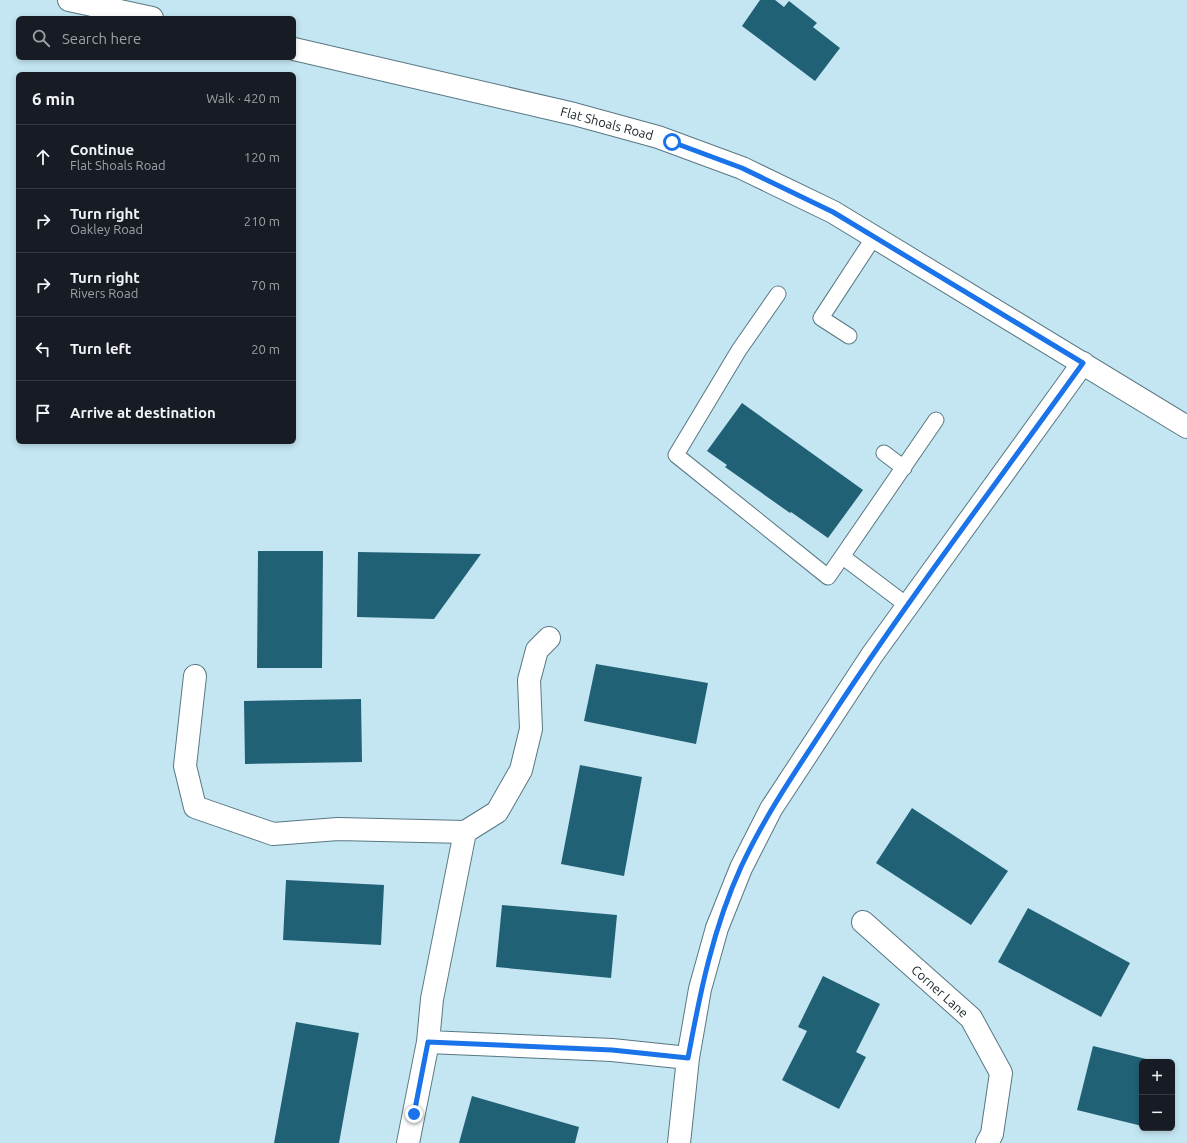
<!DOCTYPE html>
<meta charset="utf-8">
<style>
:root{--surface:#171b24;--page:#20242c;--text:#f1f3f6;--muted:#9ea1a6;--line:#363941}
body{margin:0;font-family:Ubuntu,sans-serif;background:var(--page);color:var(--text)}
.controls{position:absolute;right:12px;bottom:12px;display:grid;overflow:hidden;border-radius:6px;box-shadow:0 2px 6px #0003}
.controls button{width:36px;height:36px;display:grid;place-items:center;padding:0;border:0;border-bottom:1px solid var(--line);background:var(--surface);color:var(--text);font:20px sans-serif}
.stop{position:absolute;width:12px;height:12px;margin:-9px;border:3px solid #1a73e8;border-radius:50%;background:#fff}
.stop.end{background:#1a73e8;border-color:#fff;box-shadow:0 1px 4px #0008}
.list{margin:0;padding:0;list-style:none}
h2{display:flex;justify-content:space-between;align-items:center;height:52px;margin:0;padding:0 16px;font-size:17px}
h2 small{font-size:13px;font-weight:400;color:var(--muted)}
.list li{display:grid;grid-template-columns:26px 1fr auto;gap:12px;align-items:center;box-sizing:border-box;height:64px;padding:0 16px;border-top:1px solid var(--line)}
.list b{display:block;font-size:15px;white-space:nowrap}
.list p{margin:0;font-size:13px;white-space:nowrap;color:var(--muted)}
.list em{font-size:13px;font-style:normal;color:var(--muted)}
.icon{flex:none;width:22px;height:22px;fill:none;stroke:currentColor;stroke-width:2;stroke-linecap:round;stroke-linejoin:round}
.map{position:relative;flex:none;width:1187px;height:1143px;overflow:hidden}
.search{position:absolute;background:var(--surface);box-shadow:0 2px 6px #0003;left:16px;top:16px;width:280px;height:44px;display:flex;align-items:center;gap:10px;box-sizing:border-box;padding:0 14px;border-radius:6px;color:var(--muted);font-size:15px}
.panel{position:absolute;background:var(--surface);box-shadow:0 2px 6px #0003;left:16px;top:72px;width:280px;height:372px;border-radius:6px}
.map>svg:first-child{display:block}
.building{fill:#216175}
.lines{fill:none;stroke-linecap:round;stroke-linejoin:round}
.lane-casing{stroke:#587782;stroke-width:17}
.street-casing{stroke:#587782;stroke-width:24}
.secondary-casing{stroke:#587782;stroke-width:24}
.lane{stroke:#fff;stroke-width:15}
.street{stroke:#fff;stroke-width:22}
.secondary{stroke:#fff;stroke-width:22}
.route{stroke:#1a73e8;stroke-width:5}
.labels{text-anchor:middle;stroke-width:4;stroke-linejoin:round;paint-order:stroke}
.street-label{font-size:13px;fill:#152226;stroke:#fff}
</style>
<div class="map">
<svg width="1187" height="1143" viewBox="0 0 1187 1143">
<rect width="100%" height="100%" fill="#c4e6f3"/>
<path class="building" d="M 760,0 L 775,0 L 784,7 L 789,1 L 817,23 L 813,27 L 840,48 L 815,81 L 742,26 Z
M 742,403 L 863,490 L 828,538 L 791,512 L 790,513 L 725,467 L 727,465 L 707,451 Z
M 258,551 L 323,551 L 322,668 L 257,668 Z
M 358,552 L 481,554 L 434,619 L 357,617 Z
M 596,664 L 708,683 L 696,744 L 584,721 Z
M 361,699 L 362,762 L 245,764 L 244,701 Z
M 580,765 L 642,777 L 624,876 L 561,864 Z
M 912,808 L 1008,871 L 971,925 L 876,863 Z
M 286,880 L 384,885 L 381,945 L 283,940 Z
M 502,905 L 617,915 L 611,978 L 496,967 Z
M 1028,908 L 1130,963 L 1101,1017 L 998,962 Z
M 823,976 L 880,1004 L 856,1052 L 866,1057 L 839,1109 L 782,1080 L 807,1031 L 798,1027 Z
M 296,1022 L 359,1033 L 339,1143 L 274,1143 Z
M 1093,1046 L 1154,1061 L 1142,1062 L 1142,1126 L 1077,1110 Z
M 472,1096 L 579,1127 L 575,1143 L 459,1143 Z"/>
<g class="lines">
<defs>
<path id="lane" d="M 778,294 L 739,350 L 676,455 L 828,577 L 936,420
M 849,336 L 821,318 L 874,237
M 884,453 L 904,468
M 843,557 L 908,606"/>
<path id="street" d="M 195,676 L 185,766 L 195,807 L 273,834 L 338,829 L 465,832 L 497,812 L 521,770 L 531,729 L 529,680 L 537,650 L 549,638
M 863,922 L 971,1018 L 1001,1073 L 992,1134 L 987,1143
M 428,1042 L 612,1050 L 688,1058
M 408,1143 L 428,1042 L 432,999 L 465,832
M 679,1143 L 688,1058 L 700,989 L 717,928 L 741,868 L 771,809 L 872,655 L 1083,363"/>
<path id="secondary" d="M 69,0 L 152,18
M 294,49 L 574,114 L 658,137 L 742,168 L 833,212 L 1187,427"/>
</defs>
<use href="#lane" class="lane-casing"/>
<use href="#street" class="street-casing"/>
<use href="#secondary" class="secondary-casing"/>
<use href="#lane" class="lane"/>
<use href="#street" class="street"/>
<use href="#secondary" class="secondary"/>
</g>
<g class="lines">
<path class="route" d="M 414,1114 L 428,1042 L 612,1050 L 688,1058 C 700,993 713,928 741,867 C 767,811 802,762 835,711 C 913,592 1000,479 1083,363 L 833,212 L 742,168 L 672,142"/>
</g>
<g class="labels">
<g class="street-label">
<text transform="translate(607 123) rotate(15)" y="5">Flat Shoals Road</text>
<text transform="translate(940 991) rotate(42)" y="5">Corner Lane</text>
</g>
</g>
</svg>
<div class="controls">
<button>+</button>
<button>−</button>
</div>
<div class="stop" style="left:672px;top:142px"></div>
<div class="stop end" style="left:414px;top:1114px"></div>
<div class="search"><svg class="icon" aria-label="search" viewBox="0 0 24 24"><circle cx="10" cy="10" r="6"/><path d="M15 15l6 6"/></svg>Search here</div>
<section class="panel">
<h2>6 min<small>Walk · 420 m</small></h2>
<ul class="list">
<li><svg class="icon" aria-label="ahead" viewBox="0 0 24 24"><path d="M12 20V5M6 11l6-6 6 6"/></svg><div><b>Continue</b><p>Flat Shoals Road</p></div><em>120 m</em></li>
<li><svg class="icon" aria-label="right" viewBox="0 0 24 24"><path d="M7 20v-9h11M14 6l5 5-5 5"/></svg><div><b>Turn right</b><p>Oakley Road</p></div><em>210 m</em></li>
<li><svg class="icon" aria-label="right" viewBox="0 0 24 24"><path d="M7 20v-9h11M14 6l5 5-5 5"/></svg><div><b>Turn right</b><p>Rivers Road</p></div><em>70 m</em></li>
<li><svg class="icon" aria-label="left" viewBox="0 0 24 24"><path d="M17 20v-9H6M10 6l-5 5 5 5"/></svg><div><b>Turn left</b></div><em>20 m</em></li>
<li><svg class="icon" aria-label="arrive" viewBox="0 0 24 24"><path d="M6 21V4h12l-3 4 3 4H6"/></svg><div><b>Arrive at destination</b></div></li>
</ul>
</section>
</div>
